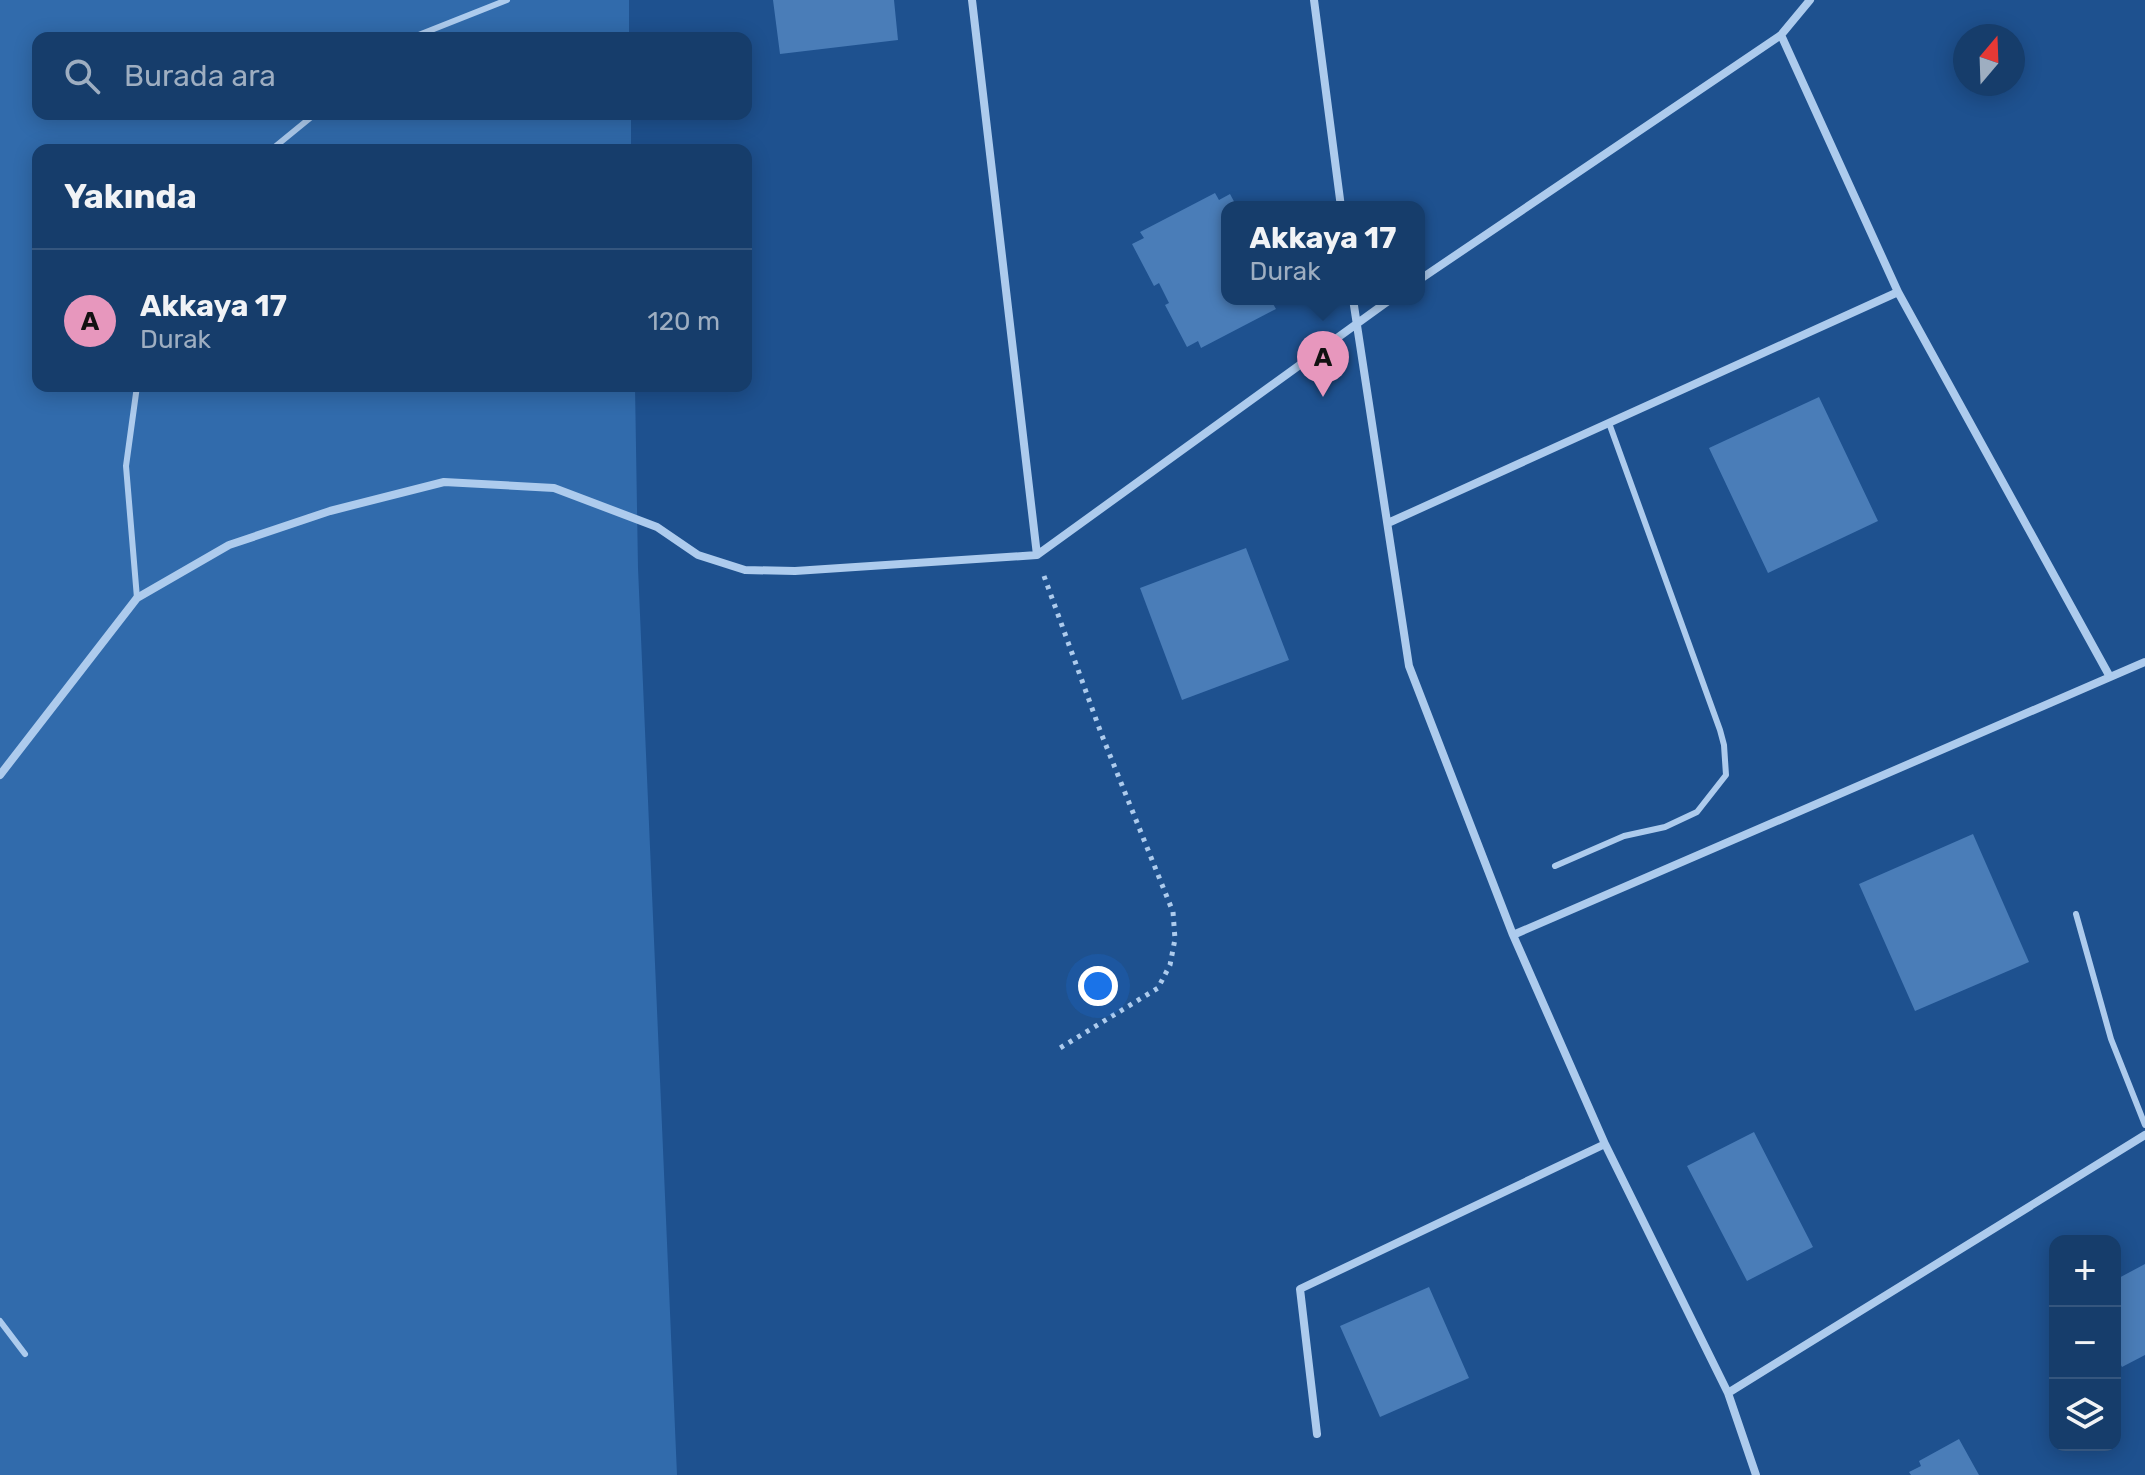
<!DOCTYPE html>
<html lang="tr">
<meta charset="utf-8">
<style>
:root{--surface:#163d6b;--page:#1f4471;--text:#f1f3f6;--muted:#9eaec1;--line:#35567e;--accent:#e797bd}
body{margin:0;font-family:Rubik,sans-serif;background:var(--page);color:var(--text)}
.controls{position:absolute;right:24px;bottom:24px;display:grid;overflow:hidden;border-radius:16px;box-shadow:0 4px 20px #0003}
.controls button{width:72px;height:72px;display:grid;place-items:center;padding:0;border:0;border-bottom:2px solid var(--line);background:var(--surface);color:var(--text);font:40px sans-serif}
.compass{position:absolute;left:1953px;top:24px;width:72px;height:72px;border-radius:50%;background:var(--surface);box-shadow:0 4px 20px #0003;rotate:19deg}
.you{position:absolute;left:1098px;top:986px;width:28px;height:28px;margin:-20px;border:6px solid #fff;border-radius:50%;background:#1a73e8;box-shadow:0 0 0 12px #1a73e833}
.badge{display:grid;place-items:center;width:52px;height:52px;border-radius:50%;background:var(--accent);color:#111;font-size:26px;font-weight:700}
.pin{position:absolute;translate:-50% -66px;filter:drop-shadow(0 2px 4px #0008)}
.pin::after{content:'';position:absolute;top:42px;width:28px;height:24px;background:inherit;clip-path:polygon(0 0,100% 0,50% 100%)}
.popup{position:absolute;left:1221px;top:201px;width:204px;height:104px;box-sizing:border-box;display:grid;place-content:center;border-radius:16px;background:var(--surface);filter:drop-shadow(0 2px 6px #0005);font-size:26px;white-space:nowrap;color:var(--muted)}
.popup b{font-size:30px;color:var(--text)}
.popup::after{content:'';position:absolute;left:50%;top:100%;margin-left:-16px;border:16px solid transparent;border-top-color:var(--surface)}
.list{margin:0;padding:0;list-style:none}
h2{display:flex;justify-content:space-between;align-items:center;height:104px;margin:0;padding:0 32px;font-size:34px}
h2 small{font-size:26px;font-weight:400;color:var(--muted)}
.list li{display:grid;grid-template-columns:52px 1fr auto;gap:24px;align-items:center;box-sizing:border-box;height:144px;padding:0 32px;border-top:2px solid var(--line)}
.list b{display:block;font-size:30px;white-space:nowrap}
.list p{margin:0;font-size:26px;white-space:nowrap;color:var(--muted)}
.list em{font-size:26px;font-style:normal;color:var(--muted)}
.icon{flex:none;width:44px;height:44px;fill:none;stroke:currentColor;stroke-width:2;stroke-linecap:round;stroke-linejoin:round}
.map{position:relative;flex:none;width:2145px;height:1475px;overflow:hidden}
.search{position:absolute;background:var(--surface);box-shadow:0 4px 20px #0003;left:32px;top:32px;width:720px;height:88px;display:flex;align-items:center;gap:20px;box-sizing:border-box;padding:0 28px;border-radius:16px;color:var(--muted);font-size:30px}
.panel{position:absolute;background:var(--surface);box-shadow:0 4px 20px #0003;left:32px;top:144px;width:720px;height:248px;border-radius:16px}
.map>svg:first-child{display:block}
.green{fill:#316bac}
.building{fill:#4a7db8}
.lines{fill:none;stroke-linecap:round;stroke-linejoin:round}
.path{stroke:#adcbed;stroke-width:5;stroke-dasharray:4 6;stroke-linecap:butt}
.service{stroke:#adcbed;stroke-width:6}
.minor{stroke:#adcbed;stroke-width:8}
</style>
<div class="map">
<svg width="2145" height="1475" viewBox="0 0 2145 1475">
<rect width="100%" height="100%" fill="#1e518f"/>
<path class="green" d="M 0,0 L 629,0 L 629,38 L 38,38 L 38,114 L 631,114 L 631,150 L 38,150 L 38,386 L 635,386 L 638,568 L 677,1475 L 0,1475 Z"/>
<path class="building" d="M 773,0 L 894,0 L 898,40 L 780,54 Z
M 1215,193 L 1219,200 L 1230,194 L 1237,207 L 1227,207 L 1227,299 L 1279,299 L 1272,302 L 1276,309 L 1201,348 L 1198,341 L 1187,347 L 1165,305 L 1169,303 L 1159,283 L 1154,286 L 1132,244 L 1144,238 L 1140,232 Z
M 1819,397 L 1878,521 L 1768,573 L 1709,448 Z
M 1246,548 L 1289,660 L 1182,700 L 1140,588 Z
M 1973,834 L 2029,962 L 1915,1011 L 1859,884 Z
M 1754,1132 L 1813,1247 L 1747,1281 L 1687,1166 Z
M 2145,1264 L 2145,1355 L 2122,1367 L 2115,1354 L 2115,1280 Z
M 1429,1287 L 1469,1378 L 1380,1417 L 1340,1326 Z
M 1959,1439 L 1979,1475 L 1911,1475 L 1909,1472 L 1921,1466 L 1919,1461 Z"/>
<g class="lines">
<path class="path" d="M 1044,576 L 1101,733 L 1173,912 L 1175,939 L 1170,965 L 1158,988 L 1060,1048"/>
<path class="service" d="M 411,38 L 507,0
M 271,150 L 315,114
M 137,598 L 126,466 L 137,386
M 1555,866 L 1624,836 L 1665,827 L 1697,812 L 1726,775 L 1724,745 L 1720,730 L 1609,423
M 2076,914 L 2111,1039 L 2145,1125
M 0,1321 L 25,1354"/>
<path class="minor" d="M 972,0 L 1037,555
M 1314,0 L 1341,207
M 1781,35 L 1898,292 L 2110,677
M 1419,280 L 1781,35 L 1810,0
M 1353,299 L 1409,666 L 1513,935 L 1605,1144 L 1728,1393 L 1756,1475
M 1388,523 L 1898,292
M 0,775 L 137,598 L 229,545 L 330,511 L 444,482 L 554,488 L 657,527 L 698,555 L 745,570 L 795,571 L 1037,555 L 1391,299
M 1513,935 L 2145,662
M 1728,1393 L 2145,1135
M 1317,1434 L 1300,1289 L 1605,1144"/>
</g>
</svg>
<div class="controls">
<button>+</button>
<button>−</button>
<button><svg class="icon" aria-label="layers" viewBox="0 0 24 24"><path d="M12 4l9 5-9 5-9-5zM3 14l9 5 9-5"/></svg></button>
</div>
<svg class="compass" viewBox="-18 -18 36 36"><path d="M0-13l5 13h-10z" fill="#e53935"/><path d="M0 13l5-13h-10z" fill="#9eaec1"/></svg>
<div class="you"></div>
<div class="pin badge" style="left:1323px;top:397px">A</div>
<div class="popup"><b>Akkaya 17</b>Durak</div>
<div class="search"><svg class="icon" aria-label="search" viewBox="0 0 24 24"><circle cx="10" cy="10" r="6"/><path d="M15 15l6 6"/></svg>Burada ara</div>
<section class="panel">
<h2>Yakında<small></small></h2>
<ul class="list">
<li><span class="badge">A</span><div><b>Akkaya 17</b><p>Durak</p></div><em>120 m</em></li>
</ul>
</section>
</div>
